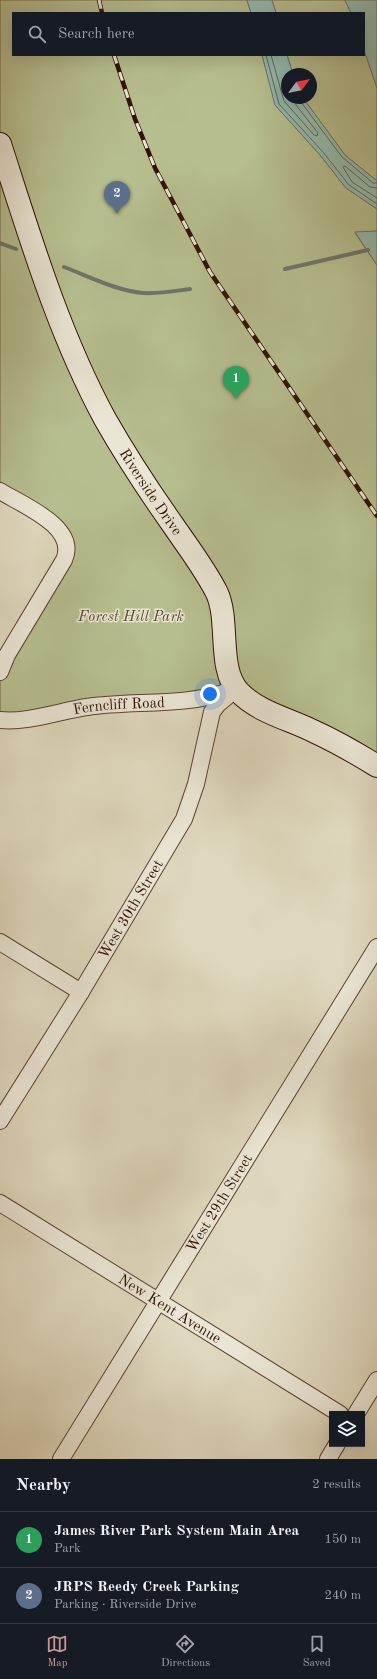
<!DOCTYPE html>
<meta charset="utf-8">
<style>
:root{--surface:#171b24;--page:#20242c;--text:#f1f3f6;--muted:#9ea1a6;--line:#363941;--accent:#c59692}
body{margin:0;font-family:"Old Standard TT",serif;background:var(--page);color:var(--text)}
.controls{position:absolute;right:12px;bottom:12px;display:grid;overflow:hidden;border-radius:0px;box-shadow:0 4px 16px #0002}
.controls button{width:36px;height:36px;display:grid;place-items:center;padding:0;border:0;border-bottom:1px solid var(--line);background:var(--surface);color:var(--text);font:20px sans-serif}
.compass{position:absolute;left:281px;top:68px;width:36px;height:36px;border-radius:50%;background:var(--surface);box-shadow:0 4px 16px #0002;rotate:58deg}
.you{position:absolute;left:210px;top:694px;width:14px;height:14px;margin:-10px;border:3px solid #fff;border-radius:50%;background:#1a73e8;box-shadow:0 0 0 6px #1a73e833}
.badge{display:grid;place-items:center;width:26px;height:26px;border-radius:50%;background:var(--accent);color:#fff;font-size:13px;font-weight:700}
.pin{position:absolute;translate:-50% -33px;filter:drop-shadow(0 1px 2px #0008)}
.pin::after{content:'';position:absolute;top:21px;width:14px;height:12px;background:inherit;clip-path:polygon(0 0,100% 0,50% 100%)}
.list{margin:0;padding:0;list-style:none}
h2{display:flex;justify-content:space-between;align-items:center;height:52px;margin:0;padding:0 16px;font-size:17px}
h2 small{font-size:13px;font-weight:400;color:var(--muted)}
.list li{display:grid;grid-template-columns:26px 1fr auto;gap:12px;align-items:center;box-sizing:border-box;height:56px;padding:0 16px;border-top:1px solid var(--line)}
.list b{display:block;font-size:15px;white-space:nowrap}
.list p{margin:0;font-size:13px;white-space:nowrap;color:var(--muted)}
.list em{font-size:13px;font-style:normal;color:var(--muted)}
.icon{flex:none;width:22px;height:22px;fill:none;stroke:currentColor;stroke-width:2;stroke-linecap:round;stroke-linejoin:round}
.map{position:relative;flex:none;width:377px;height:1459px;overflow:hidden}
.search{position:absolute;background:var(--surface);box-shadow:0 4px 16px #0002;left:12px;right:12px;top:12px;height:44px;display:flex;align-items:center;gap:10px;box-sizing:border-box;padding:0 14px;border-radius:0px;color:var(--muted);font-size:15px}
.sheet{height:164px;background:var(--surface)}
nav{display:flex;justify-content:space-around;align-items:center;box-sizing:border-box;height:56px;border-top:1px solid var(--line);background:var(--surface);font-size:11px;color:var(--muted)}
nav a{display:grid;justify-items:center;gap:2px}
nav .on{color:var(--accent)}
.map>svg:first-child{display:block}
.green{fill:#b6be8f;stroke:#736849}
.water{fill:#94baae;stroke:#6c766a}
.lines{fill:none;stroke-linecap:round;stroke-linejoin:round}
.shore{stroke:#626658;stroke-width:1}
.stream{stroke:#6c766a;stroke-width:4}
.street-casing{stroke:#5c4332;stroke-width:18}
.secondary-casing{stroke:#301103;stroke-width:24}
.street{stroke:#eae6d5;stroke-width:16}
.secondary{stroke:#eae6d5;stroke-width:22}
.rail-casing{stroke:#301103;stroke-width:4.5}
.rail{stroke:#eae6d5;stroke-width:3;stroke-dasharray:9;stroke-linecap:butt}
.labels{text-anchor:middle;stroke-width:3;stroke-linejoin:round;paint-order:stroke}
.street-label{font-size:15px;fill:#301103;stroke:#eae6d5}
.park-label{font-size:15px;font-style:italic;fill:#58452d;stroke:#eae6d5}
</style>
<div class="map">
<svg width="377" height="1459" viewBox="0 0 377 1459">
<rect width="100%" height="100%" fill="#dfd8be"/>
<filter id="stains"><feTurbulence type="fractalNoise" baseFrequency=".005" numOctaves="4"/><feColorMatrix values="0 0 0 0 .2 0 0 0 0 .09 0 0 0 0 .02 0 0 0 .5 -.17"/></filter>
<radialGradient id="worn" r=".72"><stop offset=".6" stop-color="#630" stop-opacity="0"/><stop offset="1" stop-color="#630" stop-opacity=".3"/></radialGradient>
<path class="green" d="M 0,0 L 247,0 L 251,13 L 13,13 L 13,55 L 262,55 L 276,106 L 320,155 L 346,188 L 377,209 L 377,231 L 355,233 L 377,265 L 377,766 L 246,699 L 0,720 L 0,672 L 67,543 L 0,492 L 0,184 L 12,183 L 0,144 Z
M 272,0 L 345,0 L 351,13 L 276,13 Z
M 364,50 L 377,88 L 377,181 L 345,155 L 303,98 L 311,98 L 311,74 L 293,74 L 287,55 L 364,55 Z"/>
<path class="water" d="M 247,0 L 272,0 L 276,13 L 251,13 Z
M 345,0 L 377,0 L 377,88 L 364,50 L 364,13 L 351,13 Z
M 262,55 L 287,55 L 293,74 L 287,74 L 287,98 L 303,98 L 345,155 L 377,181 L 377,209 L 346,188 L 320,155 L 275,105 Z
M 377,231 L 377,265 L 355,232 Z"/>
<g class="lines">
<path class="shore" d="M 266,55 L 279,104 L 323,152 L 349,185 L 377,204
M 271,55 L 284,101 L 314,135 L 317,136 L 318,133 L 296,105 L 295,98
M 300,98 L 301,102 L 342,157 L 373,183 L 377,183
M 377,188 L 370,187 L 345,166 L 343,167 L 352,182 L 377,198"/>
<path class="stream" d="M 0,243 L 16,249
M 64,267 C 88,276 117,291 143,293 C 159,294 175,291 190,289
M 285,269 L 368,250"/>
<defs>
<g id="street">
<path d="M 0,491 C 22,505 79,527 64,560 L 7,655 L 0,672"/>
<path id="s1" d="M 0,720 C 26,723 60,711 87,707 C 134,700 185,707 229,691"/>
<path d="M 0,942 L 81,992"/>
<path id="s2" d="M 0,1121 L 81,992 L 184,819 L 196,784 L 212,712 L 218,704 L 236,689"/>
<path id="s3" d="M 0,1203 L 340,1414"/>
<path d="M 356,1414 L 377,1380"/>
<path id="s4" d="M 61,1459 L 377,947"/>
<path d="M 328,1459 L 337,1444"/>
</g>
<g id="secondary">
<path id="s5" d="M 0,144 C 30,237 58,332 105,419 C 126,456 149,491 173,525 C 188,547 205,569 217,593 C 230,622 217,669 239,692 C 258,712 289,719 313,731 C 335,741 356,753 377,766"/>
</g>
</defs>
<use href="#street" class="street-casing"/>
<use href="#secondary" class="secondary-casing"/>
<use href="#street" class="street"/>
<use href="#secondary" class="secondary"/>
<defs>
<path id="rail" d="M 99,0 L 102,13
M 114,55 L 135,119 L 155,168 L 210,272 L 377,516"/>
</defs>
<use href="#rail" class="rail-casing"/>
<use href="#rail" class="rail"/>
</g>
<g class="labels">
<g class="street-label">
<text dy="5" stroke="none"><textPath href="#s5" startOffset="381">Riverside Drive</textPath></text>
<text dy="5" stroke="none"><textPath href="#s1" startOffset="120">Ferncliff Road</textPath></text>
<text dy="5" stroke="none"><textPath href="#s2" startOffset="249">West 30th Street</textPath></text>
<text dy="5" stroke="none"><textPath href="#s4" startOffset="301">West 29th Street</textPath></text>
<text dy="5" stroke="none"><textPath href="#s3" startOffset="200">New Kent Avenue</textPath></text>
</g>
<g class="park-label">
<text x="131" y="621">Forest Hill Park</text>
</g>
</g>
<rect width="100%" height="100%" filter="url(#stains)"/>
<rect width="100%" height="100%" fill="url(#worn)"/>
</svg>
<div class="controls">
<button><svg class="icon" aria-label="layers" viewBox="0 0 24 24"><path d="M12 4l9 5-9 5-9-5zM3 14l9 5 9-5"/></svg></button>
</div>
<svg class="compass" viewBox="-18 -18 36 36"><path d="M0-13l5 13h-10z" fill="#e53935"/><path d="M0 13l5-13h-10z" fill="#9ea1a6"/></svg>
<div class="you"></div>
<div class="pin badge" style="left:236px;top:399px;background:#2e9e5b">1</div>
<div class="pin badge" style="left:117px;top:214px;background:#5c6f8a">2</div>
<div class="search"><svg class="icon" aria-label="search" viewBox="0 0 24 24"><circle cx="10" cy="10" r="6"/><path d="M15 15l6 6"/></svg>Search here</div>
</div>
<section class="sheet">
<h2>Nearby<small>2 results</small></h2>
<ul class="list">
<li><span class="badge" style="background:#2e9e5b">1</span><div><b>James River Park System Main Area</b><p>Park</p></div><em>150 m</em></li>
<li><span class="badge" style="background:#5c6f8a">2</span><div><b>JRPS Reedy Creek Parking</b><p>Parking · Riverside Drive</p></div><em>240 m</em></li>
</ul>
</section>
<nav>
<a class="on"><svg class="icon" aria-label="map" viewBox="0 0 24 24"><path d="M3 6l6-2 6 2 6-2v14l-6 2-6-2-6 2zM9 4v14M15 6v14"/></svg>Map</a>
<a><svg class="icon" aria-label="directions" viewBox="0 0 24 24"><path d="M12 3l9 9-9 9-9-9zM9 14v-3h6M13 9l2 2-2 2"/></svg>Directions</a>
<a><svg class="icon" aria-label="saved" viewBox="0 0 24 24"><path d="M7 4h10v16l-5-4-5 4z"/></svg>Saved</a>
</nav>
